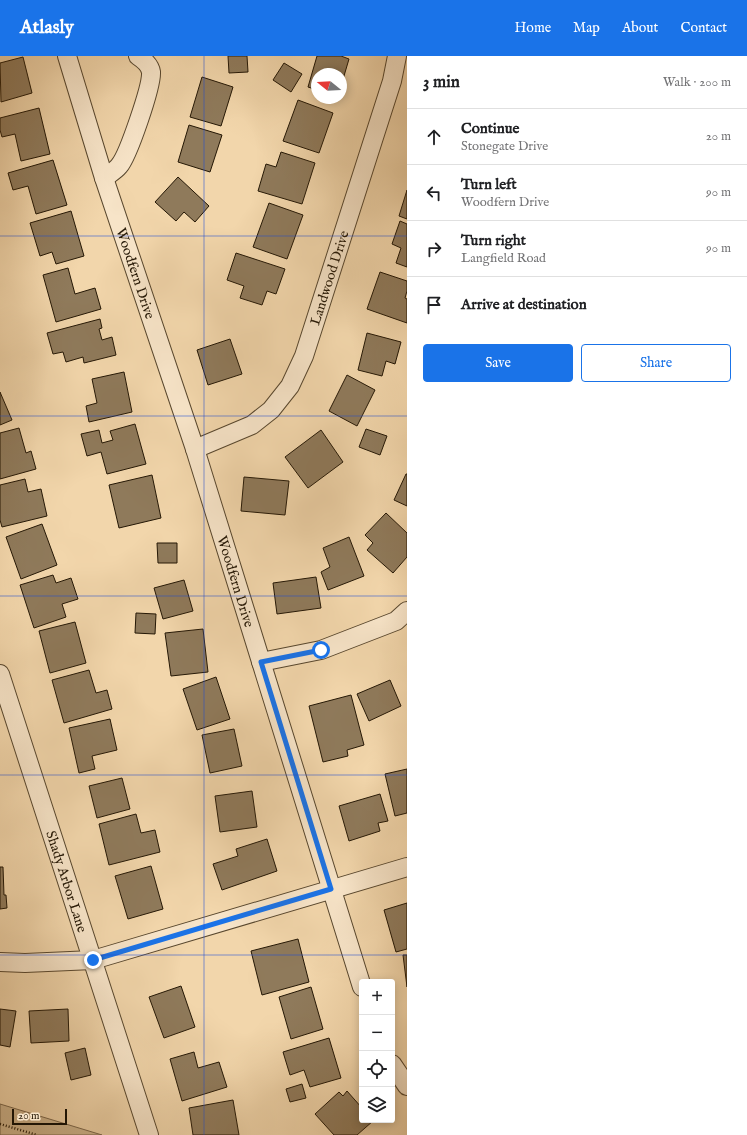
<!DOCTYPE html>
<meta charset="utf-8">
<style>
:root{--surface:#fff;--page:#f6f6f6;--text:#202124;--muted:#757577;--line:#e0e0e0;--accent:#1a73e8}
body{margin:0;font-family:"IM FELL English",serif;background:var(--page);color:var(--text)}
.controls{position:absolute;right:12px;bottom:12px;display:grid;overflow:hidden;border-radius:4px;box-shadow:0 2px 10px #0003}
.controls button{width:36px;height:36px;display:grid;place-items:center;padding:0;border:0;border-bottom:1px solid var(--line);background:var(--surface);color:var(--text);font:20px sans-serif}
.compass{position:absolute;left:311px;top:12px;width:36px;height:36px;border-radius:50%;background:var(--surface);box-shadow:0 2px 10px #0003;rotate:288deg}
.scale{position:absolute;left:12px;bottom:10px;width:55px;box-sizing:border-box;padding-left:4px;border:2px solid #241705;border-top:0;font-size:11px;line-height:14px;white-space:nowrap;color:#241705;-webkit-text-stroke:3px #f7e4c8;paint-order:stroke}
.stop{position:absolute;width:12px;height:12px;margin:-9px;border:3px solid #1a73e8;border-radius:50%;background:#fff}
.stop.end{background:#1a73e8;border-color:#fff;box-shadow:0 1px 4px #0008}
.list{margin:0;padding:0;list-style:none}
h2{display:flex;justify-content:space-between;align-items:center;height:52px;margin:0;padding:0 16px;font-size:17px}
h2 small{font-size:13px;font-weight:400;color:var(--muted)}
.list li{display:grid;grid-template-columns:26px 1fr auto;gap:12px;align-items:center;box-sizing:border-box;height:56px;padding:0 16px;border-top:1px solid var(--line)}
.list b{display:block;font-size:15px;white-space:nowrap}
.list p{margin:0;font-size:13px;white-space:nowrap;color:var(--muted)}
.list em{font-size:13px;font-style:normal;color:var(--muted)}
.actions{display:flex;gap:8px;padding:12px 16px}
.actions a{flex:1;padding:9px 0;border:1px solid var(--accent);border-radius:4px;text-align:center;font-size:14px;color:var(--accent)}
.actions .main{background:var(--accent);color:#fff}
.icon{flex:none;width:22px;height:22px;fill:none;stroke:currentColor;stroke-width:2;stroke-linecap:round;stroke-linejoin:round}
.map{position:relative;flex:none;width:407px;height:1079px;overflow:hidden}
header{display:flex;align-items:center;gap:24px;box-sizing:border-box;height:56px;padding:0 20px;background:var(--accent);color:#fff}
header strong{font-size:19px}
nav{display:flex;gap:22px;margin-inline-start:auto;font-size:14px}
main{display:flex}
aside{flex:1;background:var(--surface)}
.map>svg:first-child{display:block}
.green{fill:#cfb68f;stroke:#7a664a}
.building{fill:#8f7a5b;stroke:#241705}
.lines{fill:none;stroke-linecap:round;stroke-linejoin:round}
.street-casing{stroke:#58472e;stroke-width:20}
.path{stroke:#241705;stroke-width:2.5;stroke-dasharray:1 2;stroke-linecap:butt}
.street{stroke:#f7e4c8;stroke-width:18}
.route{stroke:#1a73e8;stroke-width:5}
.grid{fill:none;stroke:#1d4ed8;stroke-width:1;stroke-opacity:0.55}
.labels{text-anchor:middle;stroke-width:3.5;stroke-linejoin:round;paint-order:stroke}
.street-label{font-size:14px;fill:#241705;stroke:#f7e4c8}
</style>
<header>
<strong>Atlasly</strong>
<nav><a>Home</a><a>Map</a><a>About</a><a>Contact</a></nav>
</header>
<main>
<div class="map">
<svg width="407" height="1079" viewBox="0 0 407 1079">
<rect width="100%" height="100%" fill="#f2d6ab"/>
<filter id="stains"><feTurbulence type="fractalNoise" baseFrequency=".005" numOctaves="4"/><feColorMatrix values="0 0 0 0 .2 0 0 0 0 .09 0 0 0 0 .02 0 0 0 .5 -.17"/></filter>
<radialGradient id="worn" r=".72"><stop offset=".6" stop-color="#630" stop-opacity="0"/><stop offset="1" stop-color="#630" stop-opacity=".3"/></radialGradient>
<path class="green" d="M 0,1048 L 102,1079 L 0,1079 Z"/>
<path class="building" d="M 228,0 L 247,0 L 248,16 L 229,17 Z
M 317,0 L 341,0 L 349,3 L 341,30 L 341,18 L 317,18 L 317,34 L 308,31 Z
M 23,1 L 32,37 L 1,46 L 0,7 Z
M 284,7 L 302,18 L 291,36 L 273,24 Z
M 202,21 L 233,31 L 221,70 L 190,61 Z
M 298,44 L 333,57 L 319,97 L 283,85 Z
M 39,52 L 50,98 L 21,105 L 15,78 L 2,81 L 0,74 L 0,62 Z
M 189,69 L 222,79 L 210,116 L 178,106 Z
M 281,96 L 315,107 L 302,148 L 258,135 L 266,108 L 276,111 Z
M 53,104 L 67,149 L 36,158 L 28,130 L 13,134 L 8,117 Z
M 178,121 L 209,150 L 195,166 L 184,156 L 176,165 L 155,146 Z
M 407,134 L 407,163 L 399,160 Z
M 269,147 L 303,159 L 287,203 L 253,191 Z
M 71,155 L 84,200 L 56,208 L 52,196 L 40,200 L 30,167 Z
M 400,165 L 407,168 L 407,211 L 396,207 L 401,192 L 392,188 Z
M 236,197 L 285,213 L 276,238 L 267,235 L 262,249 L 240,242 L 244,230 L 227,224 Z
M 68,212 L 75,238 L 95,232 L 101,253 L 56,266 L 43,219 Z
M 380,216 L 407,225 L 407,235 L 405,242 L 407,243 L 407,267 L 367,253 Z
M 100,263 L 102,272 L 99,273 L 102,284 L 112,281 L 116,299 L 84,307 L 83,301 L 66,306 L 63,296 L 53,298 L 47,277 Z
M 367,277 L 401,286 L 395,308 L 386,305 L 382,320 L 358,314 Z
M 230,283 L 242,318 L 208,329 L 197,294 Z
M 124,316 L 132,356 L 89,366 L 86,350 L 97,347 L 92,323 Z
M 347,319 L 375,334 L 357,370 L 329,355 Z
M 0,336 L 12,364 L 0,369 Z
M 135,368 L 146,408 L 107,418 L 101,396 L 87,400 L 81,378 L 99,374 L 102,387 L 113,384 L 110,375 Z
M 19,372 L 26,397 L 31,395 L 36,413 L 0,423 L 0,377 Z
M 366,373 L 387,380 L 380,399 L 359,391 Z
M 321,374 L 343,406 L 308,432 L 285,401 Z
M 406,418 L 407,418 L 407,450 L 394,444 Z
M 152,419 L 161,462 L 119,472 L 109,429 Z
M 244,421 L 289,425 L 285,459 L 241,455 Z
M 25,423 L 28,436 L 41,433 L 47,460 L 2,471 L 0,464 L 0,429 Z
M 386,457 L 407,477 L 407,501 L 393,517 L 367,494 L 373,487 L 365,479 Z
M 42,468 L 57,509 L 21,523 L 6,481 Z
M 349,481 L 364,520 L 328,534 L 321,516 L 330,511 L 323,492 Z
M 157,487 L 177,487 L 177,507 L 158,507 Z
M 53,519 L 56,527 L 71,522 L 78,543 L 62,548 L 66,561 L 34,572 L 20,529 Z
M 316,521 L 321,552 L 277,558 L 273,527 Z
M 184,524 L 193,555 L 163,563 L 154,532 Z
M 136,557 L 156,558 L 155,578 L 135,577 Z
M 75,566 L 86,607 L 50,617 L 39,575 Z
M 203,573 L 208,616 L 171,620 L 165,577 Z
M 89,614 L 96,637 L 107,634 L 112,653 L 64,667 L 52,624 Z
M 216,621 L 230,663 L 197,674 L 183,633 Z
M 390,624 L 401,650 L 369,665 L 357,638 Z
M 351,639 L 364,689 L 347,694 L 348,700 L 323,706 L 309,650 Z
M 110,663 L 117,694 L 92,700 L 95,713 L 79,717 L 69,672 Z
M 234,673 L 242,710 L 210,717 L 202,679 Z
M 407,713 L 407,757 L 395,760 L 385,718 Z
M 122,722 L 130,753 L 97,762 L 89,730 Z
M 252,735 L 257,771 L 220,776 L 215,740 Z
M 380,738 L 388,765 L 378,767 L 380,775 L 349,785 L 339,750 Z
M 136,758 L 141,777 L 155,774 L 160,796 L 109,809 L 99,768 Z
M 267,783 L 277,815 L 222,834 L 213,808 L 238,800 L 236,793 Z
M 151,810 L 163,853 L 128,863 L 115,820 Z
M 0,811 L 3,811 L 4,839 L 6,839 L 7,852 L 0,853 Z
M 407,847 L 407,893 L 396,896 L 384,854 Z
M 298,883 L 309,926 L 262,939 L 251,895 Z
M 403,899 L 407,899 L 407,931 Z
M 181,930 L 195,971 L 164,982 L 149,941 Z
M 311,931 L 323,973 L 291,983 L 279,941 Z
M 0,953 L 16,955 L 10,991 L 0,989 Z
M 68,953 L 69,985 L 31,987 L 29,955 Z
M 329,982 L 341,1022 L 310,1031 L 304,1014 L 290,1019 L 283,996 Z
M 85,992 L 91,1019 L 71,1024 L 65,997 Z
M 194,996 L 198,1012 L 219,1006 L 227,1031 L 182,1045 L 170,1003 Z
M 302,1028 L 306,1042 L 290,1046 L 286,1033 Z
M 347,1035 L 362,1052 L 362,1064 L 373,1065 L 357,1079 L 334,1079 L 315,1058 L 339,1036 L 343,1040 Z
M 233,1044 L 239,1079 L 193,1079 L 189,1052 Z"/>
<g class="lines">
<defs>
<g id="street">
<path id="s1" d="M 67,0 L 104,122 L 195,393 L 362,931"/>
<path d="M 104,122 C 109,118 115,115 119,110 C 128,100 152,30 151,16 C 150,9 144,4 138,0"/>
<path id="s2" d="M 195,393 L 252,369 L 271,354 L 290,330 L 304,300 L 392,25 L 397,0"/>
<path d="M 261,606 L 321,594 L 396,565 L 407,555"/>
<path id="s3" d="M 0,618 L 149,1079"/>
<path d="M 0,906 L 25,907 L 93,904 L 407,811"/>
<path d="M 392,1008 L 407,1030"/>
</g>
</defs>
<use href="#street" class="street-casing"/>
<path class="path" d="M 0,1068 L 37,1079"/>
<use href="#street" class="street"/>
</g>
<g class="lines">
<path class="route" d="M 93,904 L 331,833 L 261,606 L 321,594"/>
</g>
<path class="grid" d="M 204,0 L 204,1079M 0,180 L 407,180M 0,360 L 407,360M 0,540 L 407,540M 0,719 L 407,719M 0,899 L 407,899"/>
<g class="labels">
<g class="street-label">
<text dy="5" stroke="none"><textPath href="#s1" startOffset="228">Woodfern Drive</textPath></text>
<text dy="5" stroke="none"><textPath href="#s2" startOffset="232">Landwood Drive</textPath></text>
<text dy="5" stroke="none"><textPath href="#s1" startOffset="552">Woodfern Drive</textPath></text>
<text dy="5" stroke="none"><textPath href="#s3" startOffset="218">Shady Arbor Lane</textPath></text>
</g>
</g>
<rect width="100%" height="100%" filter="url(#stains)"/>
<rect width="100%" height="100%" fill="url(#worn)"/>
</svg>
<div class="controls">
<button>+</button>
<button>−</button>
<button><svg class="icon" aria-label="locate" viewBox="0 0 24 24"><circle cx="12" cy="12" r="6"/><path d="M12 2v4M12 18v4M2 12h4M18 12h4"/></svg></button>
<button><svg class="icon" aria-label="layers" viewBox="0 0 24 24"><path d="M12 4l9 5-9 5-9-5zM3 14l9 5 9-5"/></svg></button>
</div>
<svg class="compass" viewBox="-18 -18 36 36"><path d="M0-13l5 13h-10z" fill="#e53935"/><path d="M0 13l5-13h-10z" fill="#757577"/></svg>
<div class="scale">20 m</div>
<div class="stop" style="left:321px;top:594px"></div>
<div class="stop end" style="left:93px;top:904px"></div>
</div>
<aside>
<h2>3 min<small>Walk · 200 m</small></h2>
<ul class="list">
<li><svg class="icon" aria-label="ahead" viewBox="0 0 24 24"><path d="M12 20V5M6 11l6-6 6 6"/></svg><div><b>Continue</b><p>Stonegate Drive</p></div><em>20 m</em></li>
<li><svg class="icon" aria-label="left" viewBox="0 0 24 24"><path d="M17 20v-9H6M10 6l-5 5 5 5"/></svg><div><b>Turn left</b><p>Woodfern Drive</p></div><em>90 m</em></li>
<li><svg class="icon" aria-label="right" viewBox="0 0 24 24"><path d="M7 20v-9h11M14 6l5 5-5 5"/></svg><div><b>Turn right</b><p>Langfield Road</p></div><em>90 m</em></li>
<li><svg class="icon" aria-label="arrive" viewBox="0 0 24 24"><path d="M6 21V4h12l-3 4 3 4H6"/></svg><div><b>Arrive at destination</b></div></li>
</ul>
<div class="actions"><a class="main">Save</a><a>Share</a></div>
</aside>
</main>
